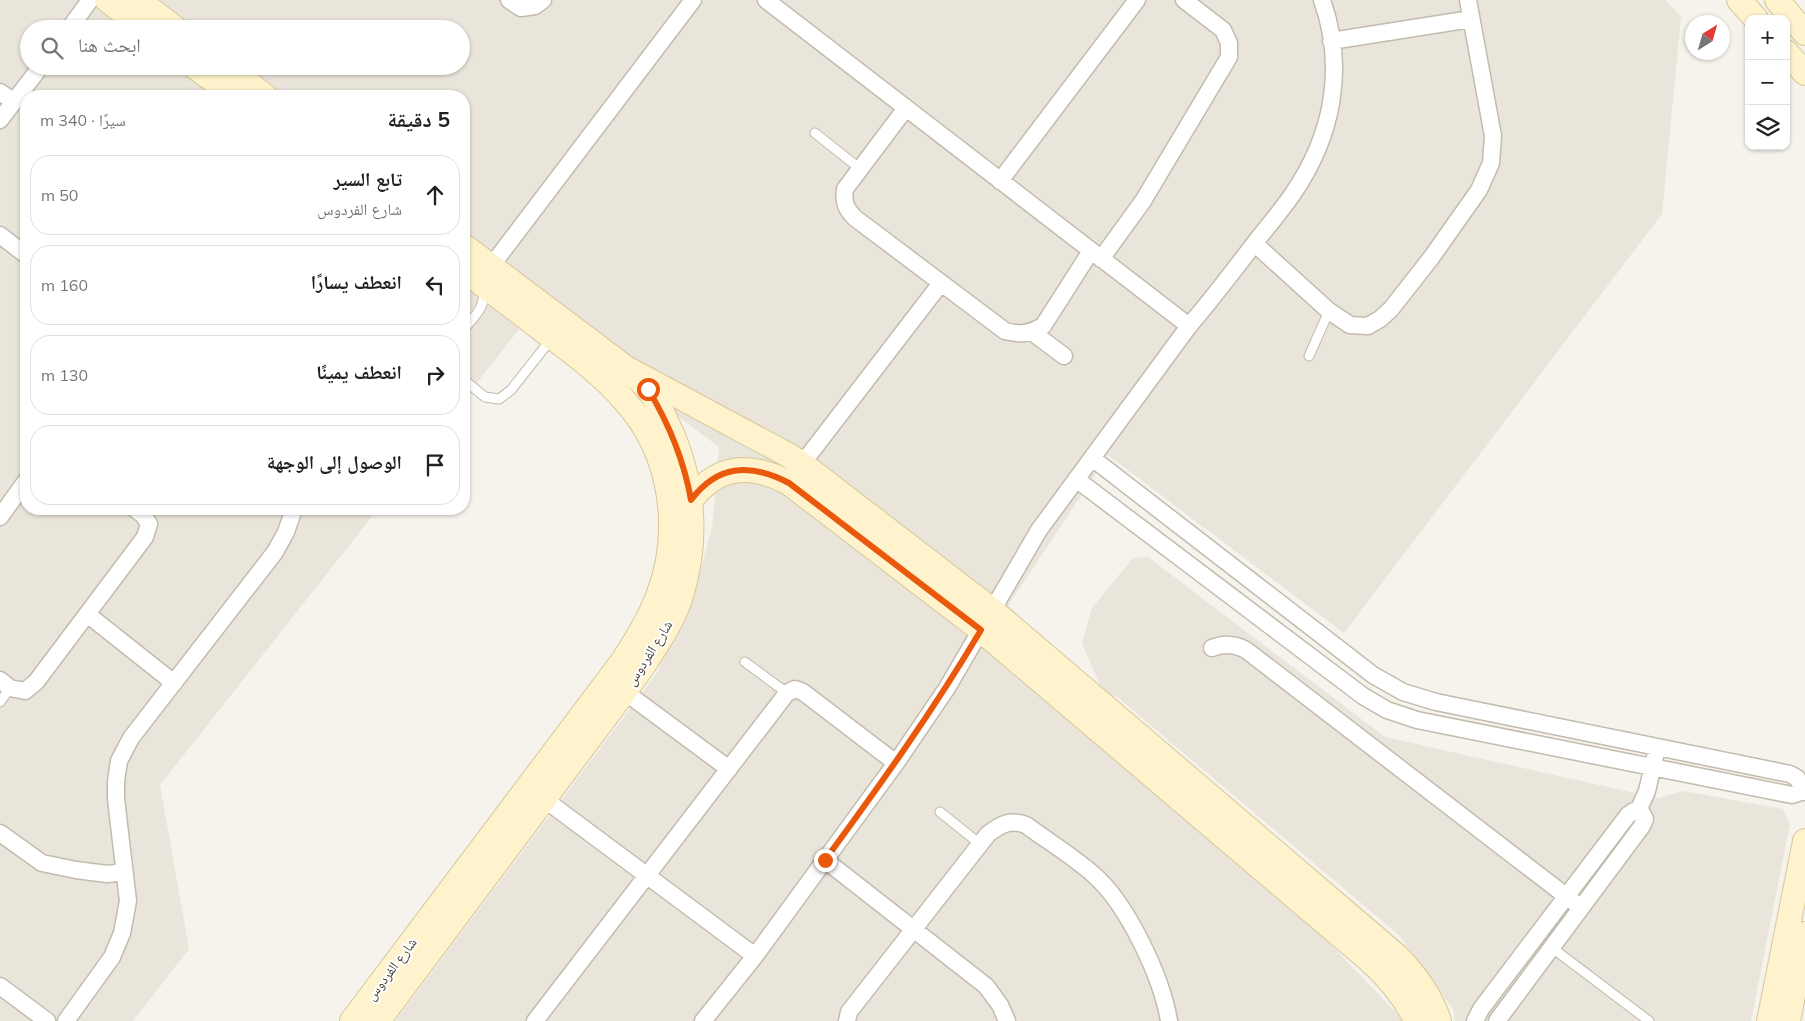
<!DOCTYPE html>
<html lang="ar">
<meta charset="utf-8">
<style>
:root{--surface:#fff;--page:#f2f2f2;--text:#202124;--muted:#757577;--line:#e0e0e0}
body{margin:0;font-family:Mulish,"Noto Naskh Arabic",sans-serif;background:var(--page);color:var(--text);direction:rtl}
.controls{position:absolute;right:15px;top:15px;display:grid;overflow:hidden;border-radius:10px;box-shadow:0 1px 4px #0004}
.controls button{width:45px;height:45px;display:grid;place-items:center;padding:0;border:0;border-bottom:1px solid var(--line);background:var(--surface);color:var(--text);font:25px sans-serif}
.compass{position:absolute;left:1685px;top:15px;width:45px;height:45px;border-radius:50%;background:var(--surface);box-shadow:0 1px 4px #0004;rotate:37deg}
.stop{position:absolute;width:15px;height:15px;margin:-11px;border:4px solid #ea580c;border-radius:50%;background:#fff}
.stop.end{background:#ea580c;border-color:#fff;box-shadow:0 1px 5px #0008}
.list{margin:0;padding:0;list-style:none}
h2{display:flex;justify-content:space-between;align-items:center;height:65px;margin:0;padding:0 20px;font-size:21px}
h2 small{font-size:16px;font-weight:400;color:var(--muted)}
.list li{display:grid;grid-template-columns:32px 1fr auto;gap:15px;align-items:center;box-sizing:border-box;height:80px;margin:0 10px 10px;padding:0 10px;border:1px solid var(--line);border-radius:20px}
.list b{display:block;font-size:19px;white-space:nowrap}
.list p{margin:0;font-size:16px;white-space:nowrap;color:var(--muted)}
.list em{font-size:16px;font-style:normal;color:var(--muted)}
.icon{flex:none;width:28px;height:28px;fill:none;stroke:currentColor;stroke-width:2;stroke-linecap:round;stroke-linejoin:round}
.map{position:relative;flex:none;width:1805px;height:1021px;overflow:hidden;direction:ltr}
.search{position:absolute;background:var(--surface);box-shadow:0 1px 4px #0004;left:20px;top:20px;width:450px;height:55px;display:flex;align-items:center;gap:12px;box-sizing:border-box;padding:0 18px;border-radius:28px;color:var(--muted);font-size:19px}
.panel{position:absolute;background:var(--surface);box-shadow:0 1px 4px #0004;left:20px;top:90px;width:450px;height:425px;border-radius:20px;direction:rtl}
.map>svg:first-child{display:block}
.residential{fill:#eae5da;fill-rule:evenodd}
.lines{fill:none;stroke-linecap:round;stroke-linejoin:round}
.lane-casing{stroke:#c2bbae;stroke-width:11}
.street-casing{stroke:#c2bbae;stroke-width:19}
.secondary-casing{stroke:#d6c79b;stroke-width:26}
.lane{stroke:#fff;stroke-width:9}
.street{stroke:#fff;stroke-width:16}
.secondary{stroke:#fff3cd;stroke-width:24}
.route{stroke:#ea580c;stroke-width:6}
.labels{text-anchor:middle;stroke-width:4;stroke-linejoin:round;paint-order:stroke}
.street-label{font-size:14px;fill:#4b4439;stroke:#fff}
</style>
<div class="map">
<svg width="1805" height="1021" viewBox="0 0 1805 1021">
<rect width="100%" height="100%" fill="#f6f3ec"/>
<path class="residential" d="M 0,0 L 1666,0 L 1681,17 L 1662,214 L 1344,633 L 1108,455 L 982,645 L 1206,814 L 1404,1021 L 395,1021 L 656,674 L 694,593 L 712,528 L 719,447 L 535,309 L 464,399 L 464,96 L 26,96 L 26,509 L 378,509 L 160,785 L 189,949 L 133,1021 L 0,1021 ZM 29,29 L 461,29 L 461,66 L 29,66 Z
M 1148,557 L 1385,737 L 1657,798 L 1684,791 L 1783,809 L 1790,824 L 1751,1021 L 1455,1021 L 1453,1009 L 1399,935 L 1116,696 L 1112,699 L 1102,690 L 1082,643 L 1092,608 L 1133,558 Z"/>
<g class="lines">
<defs>
<path id="lane" d="M 815,133 L 859,168
M 464,329 C 474,317 487,306 483,288
M 1309,356 L 1329,311
M 464,380 L 485,397 L 499,399 L 511,390 L 552,338
M 745,662 L 787,693
M 0,702 L 10,688
M 940,812 L 980,844
M 1551,947 L 1649,1021"/>
<path id="street" d="M 509,0 L 521,8 L 535,6 L 543,0
M 766,0 L 1189,326
M 69,29 L 90,0
M 1331,41 L 1471,19
M 0,92 L 14,102
M 906,108 L 845,189 C 843,202 846,209 855,218 L 1005,331 C 1022,335 1028,334 1043,326 L 1091,251
M 0,120 L 41,66
M 1000,181 L 1137,0
M 0,235 L 26,255
M 1255,244 L 1329,311 L 1350,325 L 1368,326 L 1380,319 L 1391,309 L 1431,258 L 1479,190 L 1491,163 L 1493,136 L 1468,0
M 1101,259 L 1143,201 L 1229,57 L 1229,43 L 1223,30 L 1184,0
M 486,273 L 693,0
M 1032,332 L 1064,356
M 1092,458 L 1373,675 L 1403,692 L 1436,702 L 1790,774 L 1797,778 L 1805,792
M 802,464 L 941,283
M 1076,479 L 1363,696 L 1387,710 L 1417,720 L 1792,795 L 1804,791
M 0,517 L 26,481
M 87,614 L 174,683
M 1212,648 C 1224,643 1235,644 1246,650 L 1575,903
M 0,680 L 10,688 L 25,691 L 36,682 L 145,537 L 149,524 L 143,515 L 135,509
M 625,692 L 729,769
M 536,793 L 755,956
M 1638,811 L 1647,791 L 1655,757
M 0,833 L 42,863 L 76,870 L 107,874 L 124,872
M 0,986 L 47,1021
M 66,1021 L 112,957 L 122,933 L 128,901 L 116,799 L 116,781 L 119,761 L 131,738 L 275,552 L 286,532 L 294,509
M 535,1021 L 787,693 L 795,689 L 803,692 L 896,763
M 703,1021 L 755,956 L 825,860
M 847,1021 L 849,1012 L 988,834 C 1001,824 1011,819 1026,825 C 1049,842 1074,857 1094,875 C 1128,905 1162,978 1169,1021
M 1007,1021 L 1000,1005 L 986,986 L 825,860 L 896,763 L 947,688 L 1039,530 L 1189,326 C 1213,298 1235,269 1257,240 C 1269,225 1281,211 1292,195 C 1333,136 1346,68 1322,0
M 1475,1021 L 1481,1009 L 1628,815 L 1634,811 L 1642,813 L 1645,819 L 1642,826 L 1497,1021"/>
<path id="secondary" d="M 107,0 L 145,29
M 138,0 L 176,29
M 1739,0 L 1756,19
M 1777,0 L 1805,33
M 1786,52 L 1805,73
M 194,66 L 234,96
M 226,66 L 265,96
M 626,368 L 790,456 L 810,470 L 992,610 L 1398,957 C 1416,976 1431,996 1439,1021
M 691,500 C 718,464 751,463 789,483 L 981,630 L 1368,959 C 1388,977 1405,996 1416,1021
M 352,1021 L 622,662 C 636,641 649,620 658,596 C 683,531 672,453 625,401 C 602,374 573,353 545,332 C 518,311 491,291 464,270
M 378,1021 L 639,672 C 654,649 671,625 680,599 C 699,541 694,480 668,425 C 663,413 656,399 648,389 C 641,381 633,375 626,368 L 464,246
M 1769,1021 L 1805,841
M 1788,1021 L 1805,934"/>
</defs>
<use href="#lane" class="lane-casing"/>
<use href="#street" class="street-casing"/>
<use href="#secondary" class="secondary-casing"/>
<use href="#lane" class="lane"/>
<use href="#street" class="street"/>
<use href="#secondary" class="secondary"/>
</g>
<g class="lines">
<path class="route" d="M 648,389 C 669,424 684,460 691,500 C 718,464 751,463 789,483 L 981,630 C 933,711 880,785 825,860"/>
</g>
<g class="labels">
<g class="street-label">
<text transform="translate(649 653) rotate(-58)" y="5">شارع الفردوس</text>
<text transform="translate(391 969) rotate(-53)" y="5">شارع الفردوس</text>
</g>
</g>
</svg>
<div class="controls">
<button>+</button>
<button>−</button>
<button><svg class="icon" aria-label="layers" viewBox="0 0 24 24"><path d="M12 4l9 5-9 5-9-5zM3 14l9 5 9-5"/></svg></button>
</div>
<svg class="compass" viewBox="-18 -18 36 36"><path d="M0-13l5 13h-10z" fill="#e53935"/><path d="M0 13l5-13h-10z" fill="#757577"/></svg>
<div class="stop" style="left:648px;top:389px"></div>
<div class="stop end" style="left:825px;top:860px"></div>
<div class="search"><svg class="icon" aria-label="search" viewBox="0 0 24 24"><circle cx="10" cy="10" r="6"/><path d="M15 15l6 6"/></svg>ابحث هنا</div>
<section class="panel">
<h2>5 دقيقة<small>سيرًا · 340 m</small></h2>
<ul class="list">
<li><svg class="icon" aria-label="ahead" viewBox="0 0 24 24"><path d="M12 20V5M6 11l6-6 6 6"/></svg><div><b>تابع السير</b><p>شارع الفردوس</p></div><em>50 m</em></li>
<li><svg class="icon" aria-label="left" viewBox="0 0 24 24"><path d="M17 20v-9H6M10 6l-5 5 5 5"/></svg><div><b>انعطف يسارًا</b></div><em>160 m</em></li>
<li><svg class="icon" aria-label="right" viewBox="0 0 24 24"><path d="M7 20v-9h11M14 6l5 5-5 5"/></svg><div><b>انعطف يمينًا</b></div><em>130 m</em></li>
<li><svg class="icon" aria-label="arrive" viewBox="0 0 24 24"><path d="M6 21V4h12l-3 4 3 4H6"/></svg><div><b>الوصول إلى الوجهة</b></div></li>
</ul>
</section>
</div>
